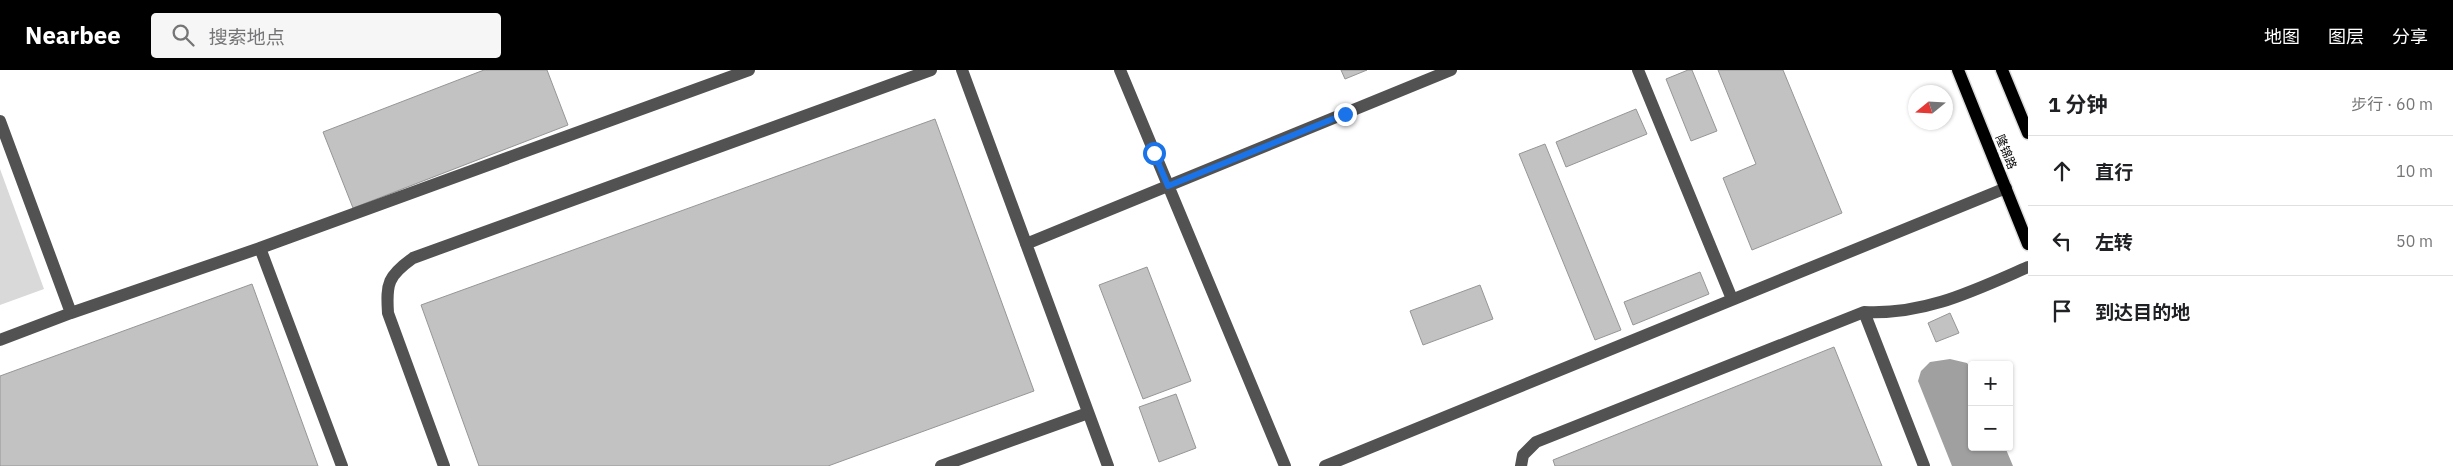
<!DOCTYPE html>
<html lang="zh">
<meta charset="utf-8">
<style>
:root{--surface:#fff;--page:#f6f6f6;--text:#202124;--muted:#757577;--line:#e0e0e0;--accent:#000}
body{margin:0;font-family:"IBM Plex Sans","Noto Sans SC",sans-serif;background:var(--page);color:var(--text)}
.controls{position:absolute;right:15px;bottom:15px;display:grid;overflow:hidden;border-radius:5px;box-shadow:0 1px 4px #0004}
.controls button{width:45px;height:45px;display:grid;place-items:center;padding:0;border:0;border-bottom:1px solid var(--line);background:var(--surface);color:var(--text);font:25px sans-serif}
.compass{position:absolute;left:1908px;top:15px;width:45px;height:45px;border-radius:50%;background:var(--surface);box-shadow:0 1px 4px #0004;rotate:252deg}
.stop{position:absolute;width:15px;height:15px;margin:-11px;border:4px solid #1a73e8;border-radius:50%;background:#fff}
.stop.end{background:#1a73e8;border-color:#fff;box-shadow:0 1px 5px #0008}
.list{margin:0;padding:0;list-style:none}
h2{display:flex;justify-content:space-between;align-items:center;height:65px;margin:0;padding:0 20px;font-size:21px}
h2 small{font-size:16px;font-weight:400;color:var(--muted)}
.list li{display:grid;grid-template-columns:32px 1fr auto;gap:15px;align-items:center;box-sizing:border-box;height:70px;padding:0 20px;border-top:1px solid var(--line)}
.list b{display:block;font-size:19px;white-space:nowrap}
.list em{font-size:16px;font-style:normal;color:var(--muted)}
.icon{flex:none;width:28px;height:28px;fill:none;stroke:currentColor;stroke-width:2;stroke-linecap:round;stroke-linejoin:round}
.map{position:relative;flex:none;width:2028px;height:396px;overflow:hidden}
header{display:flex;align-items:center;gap:30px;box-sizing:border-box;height:70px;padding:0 25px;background:var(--accent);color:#fff}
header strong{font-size:24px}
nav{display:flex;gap:28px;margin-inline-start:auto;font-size:18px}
.search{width:350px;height:45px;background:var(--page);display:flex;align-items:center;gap:12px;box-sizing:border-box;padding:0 18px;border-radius:5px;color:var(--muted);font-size:19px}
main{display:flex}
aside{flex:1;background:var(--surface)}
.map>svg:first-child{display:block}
.green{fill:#d9d9d9}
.water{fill:#a0a0a0}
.building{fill:#c2c2c2;stroke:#969696}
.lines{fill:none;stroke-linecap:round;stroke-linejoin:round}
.major-casing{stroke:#dbdbdb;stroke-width:15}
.minor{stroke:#525252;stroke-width:12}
.major{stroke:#000;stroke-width:12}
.route{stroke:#1a73e8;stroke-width:6}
.labels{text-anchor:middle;stroke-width:5;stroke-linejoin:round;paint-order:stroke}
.street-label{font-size:12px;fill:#000;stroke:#fff}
</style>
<header>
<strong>Nearbee</strong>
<div class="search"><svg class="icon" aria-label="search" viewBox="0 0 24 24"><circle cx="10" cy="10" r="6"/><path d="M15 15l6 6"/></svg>搜索地点</div>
<nav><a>地图</a><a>图层</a><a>分享</a></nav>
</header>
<main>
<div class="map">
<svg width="2028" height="396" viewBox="0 0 2028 396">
<rect width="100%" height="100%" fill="#fff"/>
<path class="green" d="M 0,99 L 44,219 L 0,235 Z"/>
<path class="water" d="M 1950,289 L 1967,293 L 1972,300 L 1972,377 L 2005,377 L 2013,396 L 1952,396 L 1918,311 L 1921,301 L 1930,292 Z"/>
<path class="building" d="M 484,0 L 547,0 L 568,55 L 353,138 L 323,62 Z
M 1341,0 L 1367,0 L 1345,9 Z
M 1688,0 L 1692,0 L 1717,61 L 1691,71 L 1666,9 Z
M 1718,0 L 1783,0 L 1842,143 L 1752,180 L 1723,108 L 1756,94 Z
M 1636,39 L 1647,64 L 1566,97 L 1556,72 Z
M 935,49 L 1034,321 L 828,396 L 479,396 L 421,235 Z
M 1545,74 L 1621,260 L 1595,270 L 1519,84 Z
M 1147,197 L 1191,311 L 1143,329 L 1099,215 Z
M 1700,202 L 1709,224 L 1633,255 L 1624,232 Z
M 252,214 L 318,396 L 0,396 L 0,306 Z
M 1480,215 L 1493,249 L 1423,275 L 1410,241 Z
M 1950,243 L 1959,263 L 1936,272 L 1928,253 Z
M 1834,277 L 1882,396 L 1555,396 L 1553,390 Z
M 1176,324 L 1196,378 L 1159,392 L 1139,337 Z"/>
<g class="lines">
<defs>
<path id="major" d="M 1958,0 L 2028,174
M 2002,0 L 2028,63"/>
</defs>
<use href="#major" class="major-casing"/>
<path class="minor" d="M 962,0 L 1108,396
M 1120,0 L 1285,396
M 1638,0 L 1732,229
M 0,51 L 71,243
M 1026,174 L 1451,0
M 260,178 L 749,0
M 1864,242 L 1924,396
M 0,270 L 71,243 L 260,178 L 342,396
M 444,396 L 388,243 C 386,213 388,206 413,188 L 931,0
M 941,396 L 1088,343
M 1325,396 L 2006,118
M 1521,396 L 1523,385 L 1536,372 L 1864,242 C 1925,245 1973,221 2028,197"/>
<use href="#major" class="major"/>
</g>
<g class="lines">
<path class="route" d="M 1154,83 L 1168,116 L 1345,44"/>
</g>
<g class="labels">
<g class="street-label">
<text transform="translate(2006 82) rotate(68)" y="4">隆锦路</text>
</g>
</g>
</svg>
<div class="controls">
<button>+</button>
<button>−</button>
</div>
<svg class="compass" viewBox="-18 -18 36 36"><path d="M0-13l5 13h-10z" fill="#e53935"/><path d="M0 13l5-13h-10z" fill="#757577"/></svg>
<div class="stop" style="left:1154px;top:83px"></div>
<div class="stop end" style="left:1345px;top:44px"></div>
</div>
<aside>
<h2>1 分钟<small>步行 · 60 m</small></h2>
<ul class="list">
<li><svg class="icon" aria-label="ahead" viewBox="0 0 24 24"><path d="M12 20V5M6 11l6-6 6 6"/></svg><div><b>直行</b></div><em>10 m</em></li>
<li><svg class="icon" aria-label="left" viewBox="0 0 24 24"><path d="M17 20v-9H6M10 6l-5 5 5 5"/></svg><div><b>左转</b></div><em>50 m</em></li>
<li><svg class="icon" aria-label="arrive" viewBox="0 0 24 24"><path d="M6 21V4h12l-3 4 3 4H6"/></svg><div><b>到达目的地</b></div></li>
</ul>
</aside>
</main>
